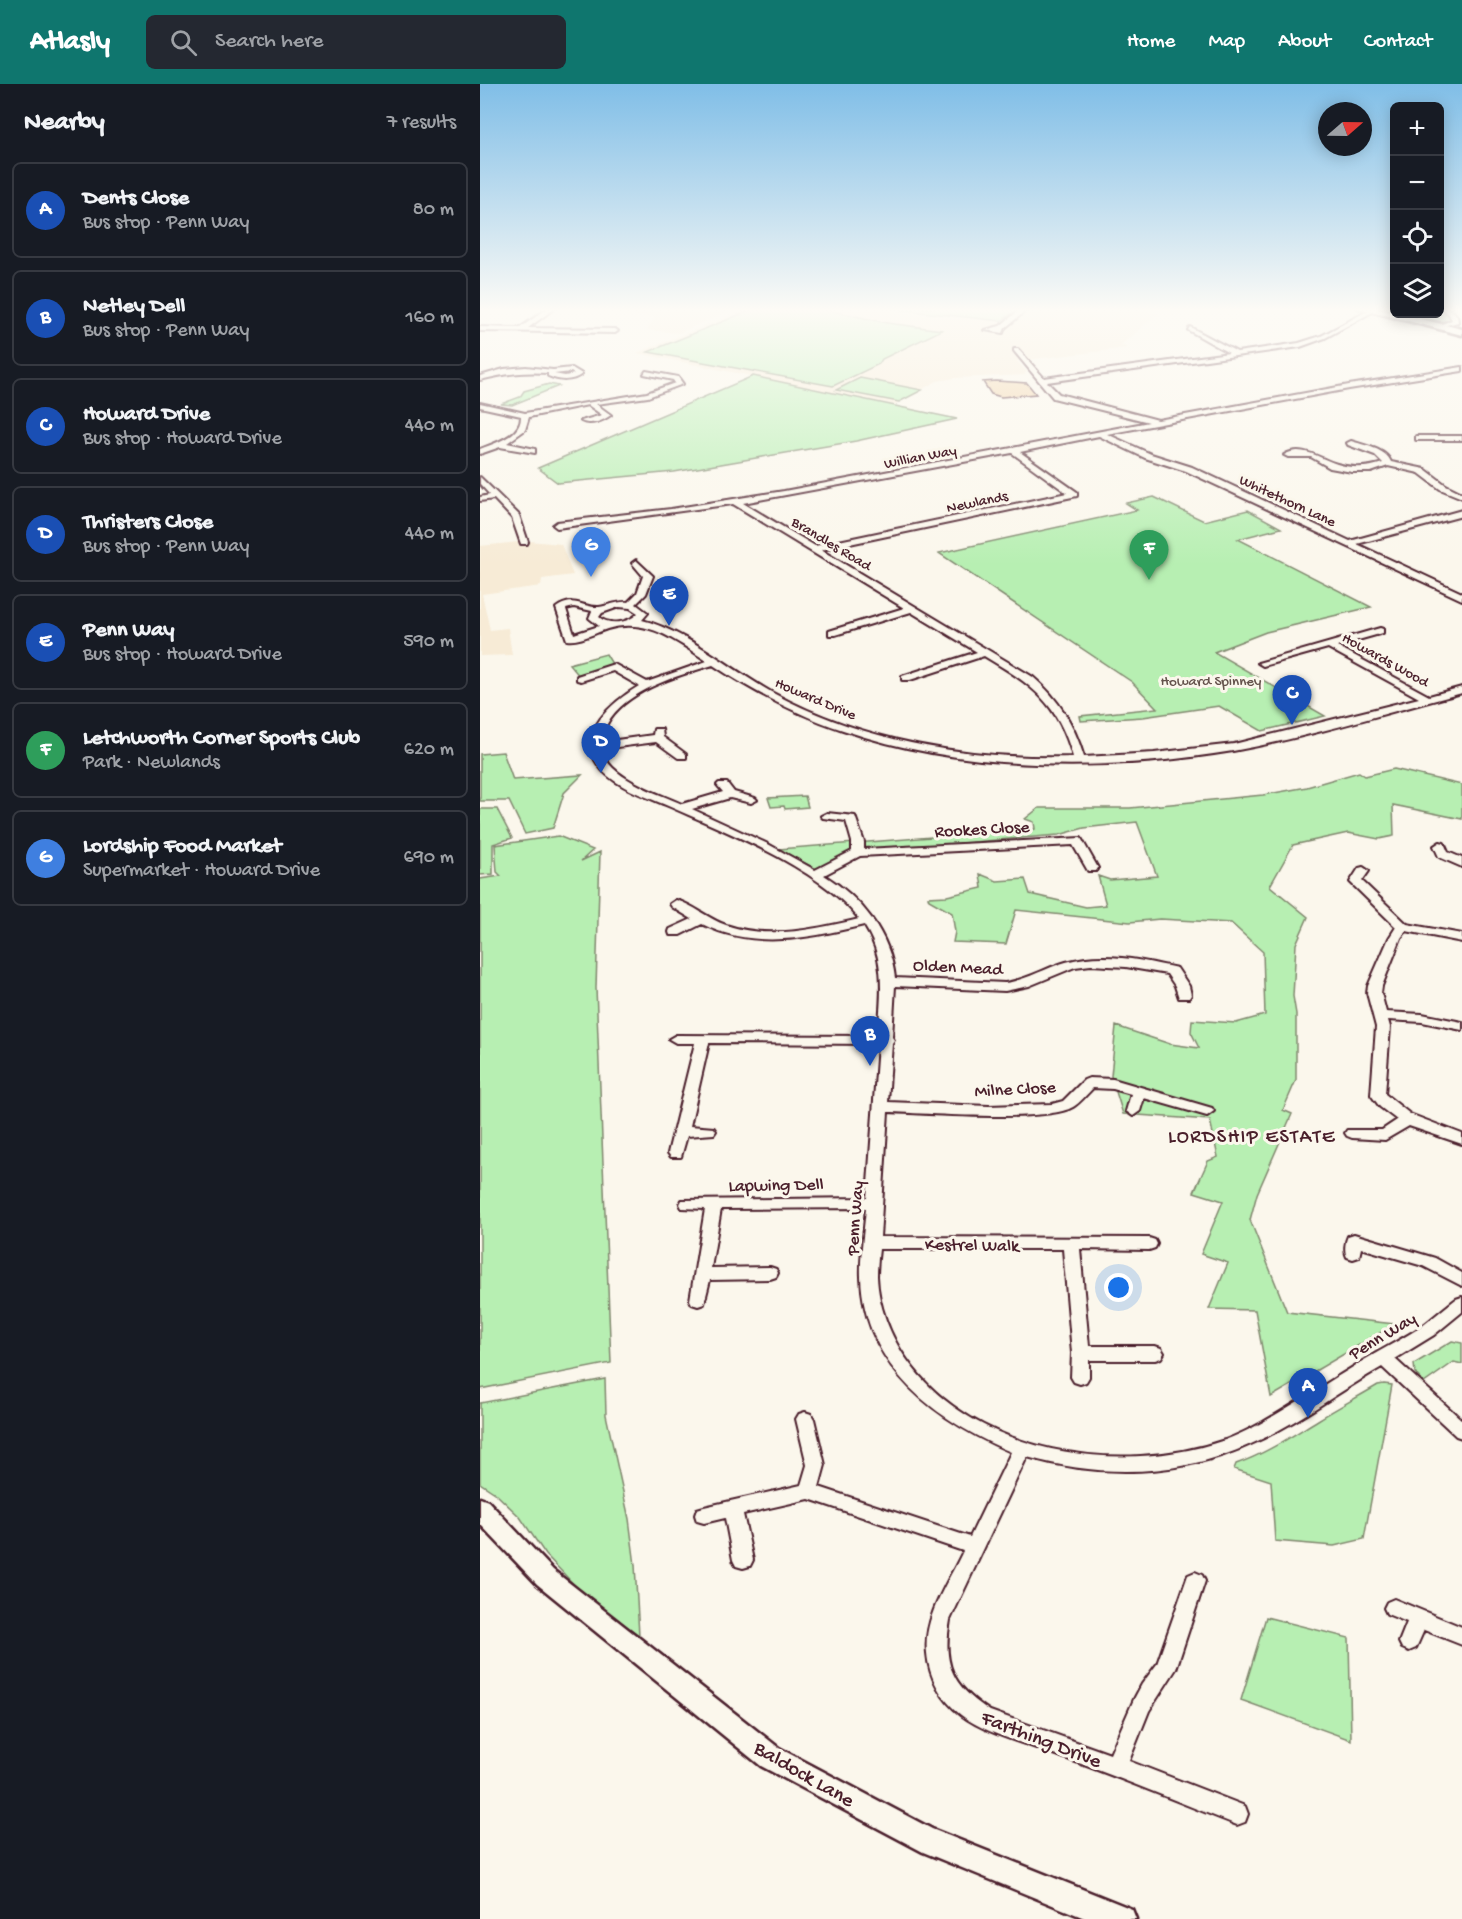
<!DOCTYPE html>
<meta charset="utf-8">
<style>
:root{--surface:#171b24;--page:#242831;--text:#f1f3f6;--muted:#9ea1a6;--line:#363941;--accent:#0f766e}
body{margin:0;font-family:"Gochi Hand",sans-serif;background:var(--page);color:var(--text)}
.controls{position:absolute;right:18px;top:18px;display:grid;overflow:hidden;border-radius:9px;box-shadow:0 3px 15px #0003}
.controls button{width:54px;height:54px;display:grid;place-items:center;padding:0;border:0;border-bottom:2px solid var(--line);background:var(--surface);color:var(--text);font:30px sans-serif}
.compass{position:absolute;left:838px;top:18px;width:54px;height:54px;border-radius:50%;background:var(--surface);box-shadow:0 3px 15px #0003;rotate:70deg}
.you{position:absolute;left:639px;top:1204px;width:21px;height:21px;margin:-15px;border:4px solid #fff;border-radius:50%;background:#1a73e8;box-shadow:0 0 0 9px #1a73e833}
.badge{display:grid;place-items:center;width:39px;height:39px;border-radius:50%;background:var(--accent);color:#fff;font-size:20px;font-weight:700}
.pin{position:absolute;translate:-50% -50px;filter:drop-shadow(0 2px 3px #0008)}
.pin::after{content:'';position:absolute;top:32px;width:21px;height:18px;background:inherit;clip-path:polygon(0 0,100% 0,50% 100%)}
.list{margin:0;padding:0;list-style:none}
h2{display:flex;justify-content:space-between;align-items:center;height:78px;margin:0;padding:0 24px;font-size:26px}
h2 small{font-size:20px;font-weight:400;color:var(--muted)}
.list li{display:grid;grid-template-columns:39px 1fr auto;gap:18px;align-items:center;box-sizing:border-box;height:96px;margin:0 12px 12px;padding:0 12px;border:2px solid var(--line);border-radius:9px}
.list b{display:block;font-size:22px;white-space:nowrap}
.list p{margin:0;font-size:20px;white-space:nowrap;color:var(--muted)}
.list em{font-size:20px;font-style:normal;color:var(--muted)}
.icon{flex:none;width:33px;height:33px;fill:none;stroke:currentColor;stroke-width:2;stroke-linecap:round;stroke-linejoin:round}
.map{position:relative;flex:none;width:982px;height:1835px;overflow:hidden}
header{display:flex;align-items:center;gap:36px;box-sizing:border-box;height:84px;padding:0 30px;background:var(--accent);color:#fff}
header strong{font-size:28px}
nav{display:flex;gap:33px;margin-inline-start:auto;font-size:21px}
.search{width:420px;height:54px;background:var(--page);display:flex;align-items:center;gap:15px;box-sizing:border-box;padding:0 21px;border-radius:9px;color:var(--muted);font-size:22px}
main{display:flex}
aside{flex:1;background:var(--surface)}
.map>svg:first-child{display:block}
.built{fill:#f7ebd6}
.green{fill:#b7efb2;stroke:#80876e;stroke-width:1.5}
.building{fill:#efcfa1;stroke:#4a1f2b;stroke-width:1.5}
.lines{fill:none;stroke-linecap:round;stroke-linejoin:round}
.minor-casing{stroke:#4a1f2b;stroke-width:4}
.tertiary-casing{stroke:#4a1f2b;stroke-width:5}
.primary-casing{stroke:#4a1f2b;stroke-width:5}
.minor{fill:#fbf7ec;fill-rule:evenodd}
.tertiary{fill:#fbf7ec;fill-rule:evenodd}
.primary{fill:#fbf7ec;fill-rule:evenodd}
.labels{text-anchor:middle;stroke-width:6;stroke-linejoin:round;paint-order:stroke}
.far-street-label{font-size:15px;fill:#4a1f2b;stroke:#fbf7ec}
.far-park-label{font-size:15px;fill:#65534d;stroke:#fbf7ec}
.street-label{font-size:18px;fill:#4a1f2b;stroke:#fbf7ec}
.neighbourhood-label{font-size:20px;letter-spacing:1.5px;fill:#4a1f2b;stroke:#fbf7ec}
.near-street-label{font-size:21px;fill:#4a1f2b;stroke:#fbf7ec}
</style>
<header>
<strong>Atlasly</strong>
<div class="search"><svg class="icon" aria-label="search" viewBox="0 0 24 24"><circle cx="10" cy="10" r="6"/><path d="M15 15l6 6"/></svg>Search here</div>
<nav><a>Home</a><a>Map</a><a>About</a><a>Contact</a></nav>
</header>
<main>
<aside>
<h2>Nearby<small>7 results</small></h2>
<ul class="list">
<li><span class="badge" style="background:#1a4fb4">A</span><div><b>Dents Close</b><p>Bus stop · Penn Way</p></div><em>80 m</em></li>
<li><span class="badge" style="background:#1a4fb4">B</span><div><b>Netley Dell</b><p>Bus stop · Penn Way</p></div><em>160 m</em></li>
<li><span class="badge" style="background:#1a4fb4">C</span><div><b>Howard Drive</b><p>Bus stop · Howard Drive</p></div><em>440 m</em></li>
<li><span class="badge" style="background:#1a4fb4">D</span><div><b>Thristers Close</b><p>Bus stop · Penn Way</p></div><em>440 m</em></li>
<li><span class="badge" style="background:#1a4fb4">E</span><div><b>Penn Way</b><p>Bus stop · Howard Drive</p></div><em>590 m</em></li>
<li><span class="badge" style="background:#2e9e5b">F</span><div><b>Letchworth Corner Sports Club</b><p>Park · Newlands</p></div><em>620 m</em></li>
<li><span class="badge" style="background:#3f7fe0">G</span><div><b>Lordship Food Market</b><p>Supermarket · Howard Drive</p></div><em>690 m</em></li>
</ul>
</aside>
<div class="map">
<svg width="982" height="1835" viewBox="0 0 982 1835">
<rect width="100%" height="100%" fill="#fbf7ec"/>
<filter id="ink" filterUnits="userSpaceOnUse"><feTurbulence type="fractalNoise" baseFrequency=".0167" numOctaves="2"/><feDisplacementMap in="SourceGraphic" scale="12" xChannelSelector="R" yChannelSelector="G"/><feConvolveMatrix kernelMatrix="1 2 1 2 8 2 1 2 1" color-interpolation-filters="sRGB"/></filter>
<g filter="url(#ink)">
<path class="built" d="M 130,224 L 256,224 L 199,249 L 167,246 L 175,233 L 124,229 Z
M 268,224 L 395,224 L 415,228 L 535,239 L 552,224 L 637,224 L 679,229 L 641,261 L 648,264 L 537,277 L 547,288 L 544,290 L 547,291 L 475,294 L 457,297 L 414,321 L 157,269 Z
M 49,457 L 81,460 L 93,491 L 62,495 L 61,502 L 2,510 L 10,546 L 28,544 L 32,571 L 0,572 L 0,462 Z"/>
<path class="green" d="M 276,224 L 339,224 L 407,239 L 462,246 L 402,275 L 399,280 L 353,302 L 168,268 Z
M 405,224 L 539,224 L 521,237 Z
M 960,224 L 970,231 L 972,236 L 955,238 L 919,230 L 960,230 Z
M 273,292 L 477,335 L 376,357 L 194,388 L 78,399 L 58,384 Z
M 380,294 L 442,306 L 419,318 L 356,306 Z
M 69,300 L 79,302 L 32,321 L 21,320 L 40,313 L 44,307 Z
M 674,413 L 724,437 L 768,426 L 801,444 L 758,455 L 891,523 L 786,548 L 734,568 L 845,632 L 782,647 L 739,622 L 663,633 L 601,637 L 600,632 L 677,624 L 652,598 L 459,469 L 657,426 L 646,419 Z
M 126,570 L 134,583 L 101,594 L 89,580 Z
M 23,668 L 33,696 L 102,691 L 84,709 L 73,744 L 45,750 L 29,717 L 0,717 L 0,670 Z
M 914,685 L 982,701 L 982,735 L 913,721 L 914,752 L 899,755 L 868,749 L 813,761 L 790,802 L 828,833 L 816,860 L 813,912 L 816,930 L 816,996 L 803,1026 L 812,1030 L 777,1110 L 770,1136 L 807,1228 L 915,1240 L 791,1313 L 775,1226 L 729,1225 L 748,1179 L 721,1170 L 743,1117 L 714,1108 L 728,1077 L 738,1073 L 730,1036 L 643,1030 L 631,992 L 636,942 L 690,960 L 719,964 L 711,948 L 712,936 L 756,939 L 785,931 L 783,868 L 751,839 L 680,835 L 650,838 L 536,826 L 526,860 L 473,858 L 475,848 L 472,829 L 449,816 L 448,813 L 467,812 L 502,804 L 500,790 L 517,797 L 545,795 L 550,810 L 606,823 L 626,821 L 618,792 L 630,796 L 677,792 L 657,738 L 604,744 L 579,751 L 371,768 L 336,785 L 298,765 L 555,745 L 554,738 L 545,735 L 559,724 L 650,724 L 783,711 L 827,703 L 879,688 L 885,692 Z
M 325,712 L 328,723 L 305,725 L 304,722 L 291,723 L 288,714 Z
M 0,725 L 17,725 L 32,754 L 13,760 L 13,790 L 0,791 Z
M 78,752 L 113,766 L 101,777 L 120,768 L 116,904 L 131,1279 L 0,1305 L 0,795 L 21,792 L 17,788 L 15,761 Z
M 972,1257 L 982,1259 L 982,1280 L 974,1278 L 944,1299 L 935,1289 L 934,1280 Z
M 125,1295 L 126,1331 L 149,1435 L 155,1481 L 159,1551 L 103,1510 L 66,1471 L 40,1433 L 15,1409 L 0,1399 L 0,1319 Z
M 904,1300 L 912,1301 L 884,1455 L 854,1462 L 795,1457 L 791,1397 L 754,1385 L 756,1380 C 787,1369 810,1353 838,1336 C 857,1324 878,1313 898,1301 Z
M 786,1533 L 869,1554 L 871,1656 L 761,1616 Z"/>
<path class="building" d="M 516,297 L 547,299 L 556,310 L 521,313 L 511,310 L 503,298 Z"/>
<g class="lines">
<defs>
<path id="minor" d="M 68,224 L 75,224 L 48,244 L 135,245 L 138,247 L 135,249 L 0,247 L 0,243 L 40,244 Z
M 542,224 L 549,224 L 525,244 L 523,249 L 505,246 L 520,242 Z
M 961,224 C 971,224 978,229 978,238 L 959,243 L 959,241 L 972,236 L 969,230 Z
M 891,225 L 896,226 L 845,254 L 820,263 L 567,298 L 579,310 L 678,336 L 869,301 L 982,283 L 982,287 L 869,305 L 627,350 L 671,370 L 712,383 L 870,457 L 982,426 L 982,432 L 877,460 L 982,509 L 982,516 L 706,387 L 665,374 L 619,352 L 540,368 L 597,408 L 597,412 L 341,466 L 553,593 C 579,615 594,640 604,673 L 674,669 L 754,660 L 939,614 L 848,564 L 783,582 L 778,579 L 900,544 L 903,545 L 903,549 L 857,562 L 949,612 L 982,603 L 982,609 C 906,629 830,653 753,667 C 627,688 485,688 363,646 C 317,631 274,608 233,581 C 200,591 145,606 127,640 C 125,645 124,652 122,658 L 173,651 L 174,645 L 182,645 L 183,653 L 206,670 L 206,674 L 198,674 L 176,658 L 122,665 C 127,694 178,709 202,720 L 243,708 L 237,701 L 239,699 L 247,699 L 254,708 L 275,714 L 277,716 L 271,719 L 250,714 L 212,725 L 288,760 L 335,786 L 372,767 L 372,758 L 366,737 L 343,734 L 341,732 L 347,729 L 375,732 L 384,758 L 384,765 L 601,754 L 618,784 L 616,787 L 608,787 L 593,761 L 380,772 L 344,791 C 381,814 410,849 415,894 L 525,899 C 547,896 565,884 586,878 C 622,867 662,876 697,884 L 709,902 L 711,911 L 709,914 L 699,914 L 695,902 L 687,890 L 646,883 L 611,881 L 595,883 L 549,902 L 525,907 L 415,902 L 412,953 L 414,956 L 412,959 L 408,1018 L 509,1022 L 572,1020 L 583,1017 L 604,996 L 609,994 L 633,995 L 732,1024 L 734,1027 L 727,1032 L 664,1014 L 660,1027 L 653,1032 L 646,1027 L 651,1010 L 633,1005 L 613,1004 C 607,1010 600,1019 593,1023 C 566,1039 444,1029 408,1028 L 400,1153 L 669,1154 L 675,1156 L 677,1160 L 675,1164 L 669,1166 L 600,1165 L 609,1262 L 675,1262 L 681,1264 L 684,1269 L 681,1274 L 675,1276 L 609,1276 L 609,1293 L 606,1298 L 600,1300 L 594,1298 L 591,1293 L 592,1269 L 583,1165 L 399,1165 C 398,1174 397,1183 397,1192 C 398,1221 410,1252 427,1276 C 494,1371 641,1392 745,1356 C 780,1343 812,1320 844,1301 C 862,1290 880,1278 898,1268 C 912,1260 927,1252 941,1243 C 953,1234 964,1224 976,1215 L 982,1213 L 982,1228 L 954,1251 L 915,1275 L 982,1336 L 982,1354 L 976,1352 L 902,1283 C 858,1308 817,1340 771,1360 C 700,1393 621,1394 547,1373 L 470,1536 C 462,1580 472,1602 510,1627 L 630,1670 L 654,1615 L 662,1600 L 677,1580 L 708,1491 L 715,1488 L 722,1491 L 725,1497 L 696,1585 L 669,1627 L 649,1677 L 765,1722 L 768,1730 L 765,1738 L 757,1741 C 699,1718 641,1694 582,1673 C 553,1662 505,1650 481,1631 C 462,1616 449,1594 447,1569 C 443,1533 468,1499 483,1467 L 329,1415 L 263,1430 L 273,1476 L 270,1482 L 263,1484 L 256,1482 L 253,1476 L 245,1434 L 224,1439 L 217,1437 L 215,1431 L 217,1425 L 224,1423 L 321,1401 L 327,1381 L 316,1335 L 319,1330 L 325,1328 L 331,1330 L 334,1335 L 345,1381 L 339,1403 L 490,1453 L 531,1368 C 456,1336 384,1284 381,1193 C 380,1171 384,1147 386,1124 L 241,1125 L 231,1184 L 290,1183 L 296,1185 L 298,1189 L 296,1193 L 290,1195 L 230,1196 L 224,1220 L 218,1222 L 212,1220 L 210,1216 L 225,1125 L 202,1124 L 200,1120 L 202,1116 L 387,1114 L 398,960 L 229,959 L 210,1042 L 234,1044 L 236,1047 L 234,1050 L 207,1052 L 201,1073 L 191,1073 L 188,1069 L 215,959 L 196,959 L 189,955 L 196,951 L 398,952 C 401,912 407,876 384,841 C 330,854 274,866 222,840 L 200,851 L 190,851 L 189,848 L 190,845 L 212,835 L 192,823 L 190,820 L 196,816 C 214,821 228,835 246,841 C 289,856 336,845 379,835 C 340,784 247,748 188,722 C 165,712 132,702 118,681 C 95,648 134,617 159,602 L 133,587 L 101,597 L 97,596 L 97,592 L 134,580 L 167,598 L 227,577 C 195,556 167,533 127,545 C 115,549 99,558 87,556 L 76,524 C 94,511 102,524 119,523 C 128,522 137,517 148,518 L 157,509 L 163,492 L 152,479 L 156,476 L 173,492 L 166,510 L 156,520 L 168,529 L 162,536 C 206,547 252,586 293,609 C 383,658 491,676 593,673 C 578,618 551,600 504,572 L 430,596 L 422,596 L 422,592 L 497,568 L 431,528 L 355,551 L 349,551 L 349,547 L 424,524 L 253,420 L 77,444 L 73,441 L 77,438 L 191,425 L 304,407 L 669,338 L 573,314 L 534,267 L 534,265 L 538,265 L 564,294 L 749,269 L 708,246 L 710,243 L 757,268 L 819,259 L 841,252 ZM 532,369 L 587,409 L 335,462 L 263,419 ZM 94,523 L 112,527 L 109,534 L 119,542 L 94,550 L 86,525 ZM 139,523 L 150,524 L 158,529 C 149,539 129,542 119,533 L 122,529 Z
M 46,283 L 73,286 L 92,284 L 102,290 C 92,298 79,297 68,292 L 68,289 C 43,287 24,290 0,296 L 0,292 L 24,285 ZM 91,288 L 94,290 L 85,292 L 74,290 Z
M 166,287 L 198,293 L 203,300 L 168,313 L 116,320 L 131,331 C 123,337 110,342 101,337 L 122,331 L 108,321 L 49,333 L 45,346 L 27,359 L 55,365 L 55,369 L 20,363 L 0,370 L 0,365 C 15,359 42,352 41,332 L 0,323 L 0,319 L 45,329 L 167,309 L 195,299 L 193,296 L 164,290 Z
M 936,352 L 982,352 L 982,356 L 936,356 Z
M 871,357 C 884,361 906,365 911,378 L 945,385 L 966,401 L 982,409 L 982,414 L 960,405 L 939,389 L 908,382 L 891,388 L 872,388 L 850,384 L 831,373 L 808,373 L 804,371 C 822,360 840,375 857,380 C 873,385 888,384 903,379 L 895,371 L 868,361 L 867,359 Z
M 0,393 L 39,431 L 48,458 L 47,460 L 41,460 L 32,434 L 14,415 L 0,417 L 0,413 L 10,411 L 0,400 Z
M 960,758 L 964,759 L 968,768 L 982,774 L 982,783 L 959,773 L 954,762 Z
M 883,783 L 889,787 L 882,797 L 927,840 L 982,850 L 982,858 L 926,847 L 921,854 L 902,902 L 901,909 L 906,928 L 942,930 L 982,938 L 982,946 L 942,938 L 908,936 L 910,943 L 905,1010 L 930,1030 L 982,1050 L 982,1060 L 929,1042 L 905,1056 L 872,1054 L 867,1052 L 865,1049 L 867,1046 L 902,1046 L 917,1036 L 900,1023 L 891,1011 L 896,943 L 887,909 L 888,902 L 909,854 L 916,843 L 870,798 L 879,784 Z
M 874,1150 L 955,1174 L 982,1189 L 982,1202 L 943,1182 L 881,1164 L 879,1173 L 873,1175 L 867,1173 C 864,1167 865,1158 868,1152 Z
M 914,1515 L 982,1543 L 982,1561 L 944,1546 L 936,1564 L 929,1567 L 922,1564 L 919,1558 L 927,1538 L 907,1530 L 904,1524 L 907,1518 Z"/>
<path id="tertiary" d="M 0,1414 L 8,1417 L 73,1486 L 299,1664 L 452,1745 L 652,1825 L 656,1835 L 607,1835 L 443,1768 L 281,1682 L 57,1500 L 0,1440 Z"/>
<path id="primary" d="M 878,224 L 895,224 L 982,245 L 982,251 Z"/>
</defs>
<use href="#minor" class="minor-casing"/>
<use href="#tertiary" class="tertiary-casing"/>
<use href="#primary" class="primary-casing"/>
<use href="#minor" class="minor"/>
<use href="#tertiary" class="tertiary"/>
<use href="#primary" class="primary"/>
</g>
</g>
<linearGradient id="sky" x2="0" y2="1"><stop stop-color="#80bee7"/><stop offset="0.47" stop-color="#fdfbf6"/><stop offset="1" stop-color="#fdfbf6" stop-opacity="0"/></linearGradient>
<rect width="982" height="481" fill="url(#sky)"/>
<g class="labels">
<g class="far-street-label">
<text transform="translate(440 372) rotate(-11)" y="5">Willian Way</text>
<text transform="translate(808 416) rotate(25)" y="5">Whitethorn Lane</text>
<text transform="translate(497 417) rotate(-12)" y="5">Newlands</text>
<text transform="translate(352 459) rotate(31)" y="5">Brandles Road</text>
<text transform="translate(906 575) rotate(29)" y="5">Howards Wood</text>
<text transform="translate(336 614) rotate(23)" y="5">Howard Drive</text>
</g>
<g class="far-park-label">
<text x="731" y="601">Howard Spinney</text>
</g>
<g class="street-label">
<text transform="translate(502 744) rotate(-3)" y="6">Rookes Close</text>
<text transform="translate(478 882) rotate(3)" y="6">Olden Mead</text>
<text transform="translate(535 1004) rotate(-3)" y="6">Milne Close</text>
<text transform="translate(296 1100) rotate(-1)" y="6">Lapwing Dell</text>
<text transform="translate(374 1134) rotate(-86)" y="6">Penn Way</text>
<text transform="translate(492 1160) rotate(1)" y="6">Kestrel Walk</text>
<text transform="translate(902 1251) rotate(-31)" y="6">Penn Way</text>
</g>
<g class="neighbourhood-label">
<text x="772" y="1058">LORDSHIP ESTATE</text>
</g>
<g class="near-street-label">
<text transform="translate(562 1654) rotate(21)" y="7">Farthing Drive</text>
<text transform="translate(325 1689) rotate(30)" y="7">Baldock Lane</text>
</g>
</g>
</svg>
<div class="controls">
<button>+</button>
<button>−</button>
<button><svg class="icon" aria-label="locate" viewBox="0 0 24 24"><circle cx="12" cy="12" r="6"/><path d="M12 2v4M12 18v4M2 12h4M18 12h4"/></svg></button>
<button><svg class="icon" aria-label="layers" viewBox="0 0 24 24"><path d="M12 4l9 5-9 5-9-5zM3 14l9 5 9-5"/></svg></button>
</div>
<svg class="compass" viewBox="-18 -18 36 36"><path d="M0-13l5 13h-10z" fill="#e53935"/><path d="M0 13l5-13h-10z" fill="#9ea1a6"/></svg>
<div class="you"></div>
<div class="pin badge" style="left:828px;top:1334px;background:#1a4fb4">A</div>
<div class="pin badge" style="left:390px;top:982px;background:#1a4fb4">B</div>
<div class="pin badge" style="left:812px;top:641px;background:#1a4fb4">C</div>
<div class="pin badge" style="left:121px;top:689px;background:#1a4fb4">D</div>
<div class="pin badge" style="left:189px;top:542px;background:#1a4fb4">E</div>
<div class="pin badge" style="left:669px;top:496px;background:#2e9e5b">F</div>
<div class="pin badge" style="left:111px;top:493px;background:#3f7fe0">G</div>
</div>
</main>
